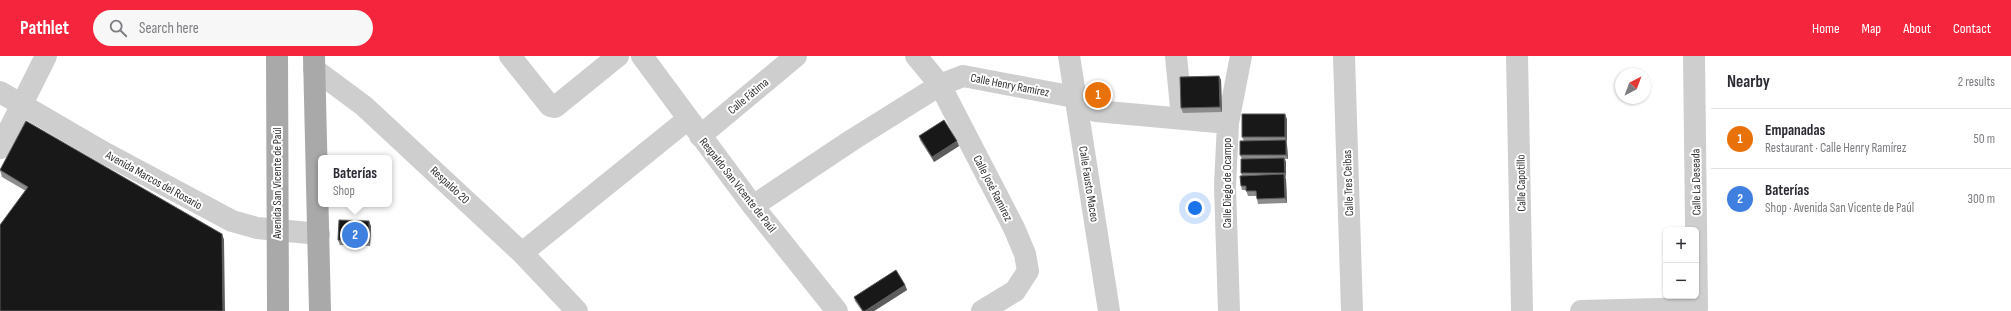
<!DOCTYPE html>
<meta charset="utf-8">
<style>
:root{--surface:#fff;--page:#f7f7f7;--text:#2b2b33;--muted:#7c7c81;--line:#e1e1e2;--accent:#f5253e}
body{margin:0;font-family:"Sofia Sans Condensed",sans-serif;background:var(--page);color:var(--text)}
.controls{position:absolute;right:12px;bottom:12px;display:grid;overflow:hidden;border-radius:6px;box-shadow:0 1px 3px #0004}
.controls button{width:36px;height:36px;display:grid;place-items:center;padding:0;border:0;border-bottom:1px solid var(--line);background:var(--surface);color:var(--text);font:20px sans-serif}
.compass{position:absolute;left:1615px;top:12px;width:36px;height:36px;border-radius:50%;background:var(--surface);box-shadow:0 1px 3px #0004;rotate:41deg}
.you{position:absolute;left:1195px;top:152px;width:14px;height:14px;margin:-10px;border:3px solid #fff;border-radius:50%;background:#1a73e8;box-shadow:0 0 0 6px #1a73e833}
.badge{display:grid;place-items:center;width:26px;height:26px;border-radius:50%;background:var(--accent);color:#fff;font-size:13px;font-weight:700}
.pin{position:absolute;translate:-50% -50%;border:2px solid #fff;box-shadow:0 1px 4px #0006}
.popup{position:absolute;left:318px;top:99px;width:74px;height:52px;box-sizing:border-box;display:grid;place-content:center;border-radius:6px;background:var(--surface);filter:drop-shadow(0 1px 3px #0005);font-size:13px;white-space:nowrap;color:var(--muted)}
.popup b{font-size:15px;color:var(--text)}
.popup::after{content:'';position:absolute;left:50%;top:100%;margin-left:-8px;border:8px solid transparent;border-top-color:var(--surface)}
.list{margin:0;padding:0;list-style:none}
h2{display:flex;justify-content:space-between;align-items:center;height:52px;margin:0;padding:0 16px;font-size:17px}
h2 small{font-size:13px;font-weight:400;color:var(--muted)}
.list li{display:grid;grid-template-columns:26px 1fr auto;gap:12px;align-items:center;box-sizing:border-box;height:60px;padding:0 16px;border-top:1px solid var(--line)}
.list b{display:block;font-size:15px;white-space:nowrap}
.list p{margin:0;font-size:13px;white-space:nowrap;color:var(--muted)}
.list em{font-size:13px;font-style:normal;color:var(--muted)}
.icon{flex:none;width:22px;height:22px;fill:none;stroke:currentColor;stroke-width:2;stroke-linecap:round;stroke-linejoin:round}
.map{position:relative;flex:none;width:1711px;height:255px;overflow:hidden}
header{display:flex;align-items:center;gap:24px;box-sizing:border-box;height:56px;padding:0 20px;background:var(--accent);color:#fff}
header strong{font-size:19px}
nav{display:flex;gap:22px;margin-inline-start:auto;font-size:14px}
.search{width:280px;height:36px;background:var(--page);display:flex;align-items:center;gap:10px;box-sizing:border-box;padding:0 14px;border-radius:22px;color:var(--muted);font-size:15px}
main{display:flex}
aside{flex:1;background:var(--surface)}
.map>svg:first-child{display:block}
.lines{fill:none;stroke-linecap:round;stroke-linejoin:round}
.minor{stroke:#cecece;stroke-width:22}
.major{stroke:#a9a9a9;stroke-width:22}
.wall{fill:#8c8c8c}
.shaded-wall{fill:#5d5d5d}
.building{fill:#181818;stroke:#5d5d5d}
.labels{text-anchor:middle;stroke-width:4;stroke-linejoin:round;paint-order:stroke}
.street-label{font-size:12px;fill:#313131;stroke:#fff}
</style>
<header>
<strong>Pathlet</strong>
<div class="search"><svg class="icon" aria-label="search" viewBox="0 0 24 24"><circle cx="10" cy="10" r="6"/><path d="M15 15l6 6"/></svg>Search here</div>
<nav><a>Home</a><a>Map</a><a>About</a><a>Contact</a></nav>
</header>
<main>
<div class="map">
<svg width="1711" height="255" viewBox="0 0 1711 255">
<rect width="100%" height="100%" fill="#fff"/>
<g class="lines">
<path class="minor" d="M 510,0 L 550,50 L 555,51 L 618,0
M 642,0 L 753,150 L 837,255
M 916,0 L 940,29 L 1014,172 L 1025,198 L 1028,215 L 1015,235 L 982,255
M 1069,0 L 1109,255
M 1176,0 L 1182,62
M 1344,0 L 1352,255
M 1517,0 L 1522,255
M 314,13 L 364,50 L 522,197 L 577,255
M 0,36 L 103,96 L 232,165 L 257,172 L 319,178
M 700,80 L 796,0
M 0,92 L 46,0
M 753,150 L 852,84 L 940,29 L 963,20 L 1074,41 L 1096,55 L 1228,67
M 522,197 L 688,63
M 1229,255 L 1225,130 L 1228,67 L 1241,0
M 1581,255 L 1697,252 L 1694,0"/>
<path class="major" d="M 277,0 L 278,255
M 314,0 L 320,255"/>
</g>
<path class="wall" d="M 1219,20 L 1221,24 L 1222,56 L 1183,57 L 1181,52 Z
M 1287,63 L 1287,85 L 1286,85 L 1287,89 L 1288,103 L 1285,103 L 1286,106 L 1286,121 L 1285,121 L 1286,123 L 1287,147 L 1258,148 L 1257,143 L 1257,140 L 1248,140 L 1246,134 L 1242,134 L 1241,130 L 1242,120 L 1241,117 L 1242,103 L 1240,99 L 1244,85 L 1242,81 Z
M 919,80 L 959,90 L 934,106 L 920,84 Z
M 0,114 L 222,178 L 224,184 L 26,135 L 2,121 Z
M 371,170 L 370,190 L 340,189 L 338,184 Z
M 905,229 L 907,234 L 874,255 L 862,255 L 855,245 L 854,241 Z"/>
<path class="shaded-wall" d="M 1219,20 L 1221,24 L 1222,56 L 1220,51 Z
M 1285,58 L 1287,63 L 1287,85 L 1285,81 Z
M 1286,84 L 1287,89 L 1288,103 L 1286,99 Z
M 957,85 L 959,90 L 934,106 L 932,101 Z
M 1284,102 L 1286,106 L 1286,121 L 1285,117 Z
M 1284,118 L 1286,123 L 1287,147 L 1285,142 Z
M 369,165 L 371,170 L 370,190 L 369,185 Z
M 222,178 L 224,184 L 225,255 L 223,255 Z
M 905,229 L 907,234 L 874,255 L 865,255 Z"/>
<path class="building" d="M 1219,20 L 1220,51 L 1181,52 L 1180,21 Z
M 1242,58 L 1285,58 L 1285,81 L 1242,81 Z
M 944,64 L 957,85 L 932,101 L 919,80 Z
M 26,65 L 222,178 L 223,255 L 0,255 L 0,169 L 28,131 L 0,114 Z
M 1286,84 L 1286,99 L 1240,99 L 1240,85 Z
M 1284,102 L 1285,117 L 1241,117 L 1241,103 Z
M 1284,118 L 1285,142 L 1257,143 L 1256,135 L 1246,135 L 1246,130 L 1241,130 L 1240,120 Z
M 339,164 L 369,165 L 369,185 L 338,184 Z
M 896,214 L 905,229 L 865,255 L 863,255 L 854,241 Z"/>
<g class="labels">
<g class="street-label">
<text transform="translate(1010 29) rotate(11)" y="4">Calle Henry Ramírez</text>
<text transform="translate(748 40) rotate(-40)" y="4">Calle Fátima</text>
<text transform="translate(154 124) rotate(29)" y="4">Avenida Marcos del Rosario</text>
<text transform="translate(1696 126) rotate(-91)" y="4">Calle La Deseada</text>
<text transform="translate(277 127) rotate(-90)" y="4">Avenida San Vicente de Paúl</text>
<text transform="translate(1227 127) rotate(-90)" y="4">Calle Diego de Ocampo</text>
<text transform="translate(1348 127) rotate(-92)" y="4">Calle Tres Ceibas</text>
<text transform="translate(1521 127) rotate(-91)" y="4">Calle Capotillo</text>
<text transform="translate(1089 128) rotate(81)" y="4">Calle Fausto Maceo</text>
<text transform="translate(450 129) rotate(43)" y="4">Respaldo 20</text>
<text transform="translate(738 129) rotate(52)" y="4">Respaldo San Vicente de Paúl</text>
<text transform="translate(993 132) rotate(63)" y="4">Calle José Ramírez</text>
</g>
</g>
</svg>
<div class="controls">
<button>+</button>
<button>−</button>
</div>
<svg class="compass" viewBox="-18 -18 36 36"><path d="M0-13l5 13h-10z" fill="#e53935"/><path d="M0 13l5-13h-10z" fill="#7c7c81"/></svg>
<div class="you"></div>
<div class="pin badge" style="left:1098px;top:39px;background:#e8710a">1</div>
<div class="pin badge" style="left:355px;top:179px;background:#3f7fe0">2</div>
<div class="popup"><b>Baterías</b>Shop</div>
</div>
<aside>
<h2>Nearby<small>2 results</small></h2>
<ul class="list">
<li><span class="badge" style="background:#e8710a">1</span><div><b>Empanadas</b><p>Restaurant · Calle Henry Ramírez</p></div><em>50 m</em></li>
<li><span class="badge" style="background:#3f7fe0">2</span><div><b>Baterías</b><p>Shop · Avenida San Vicente de Paúl</p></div><em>300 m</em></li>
</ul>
</aside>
</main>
